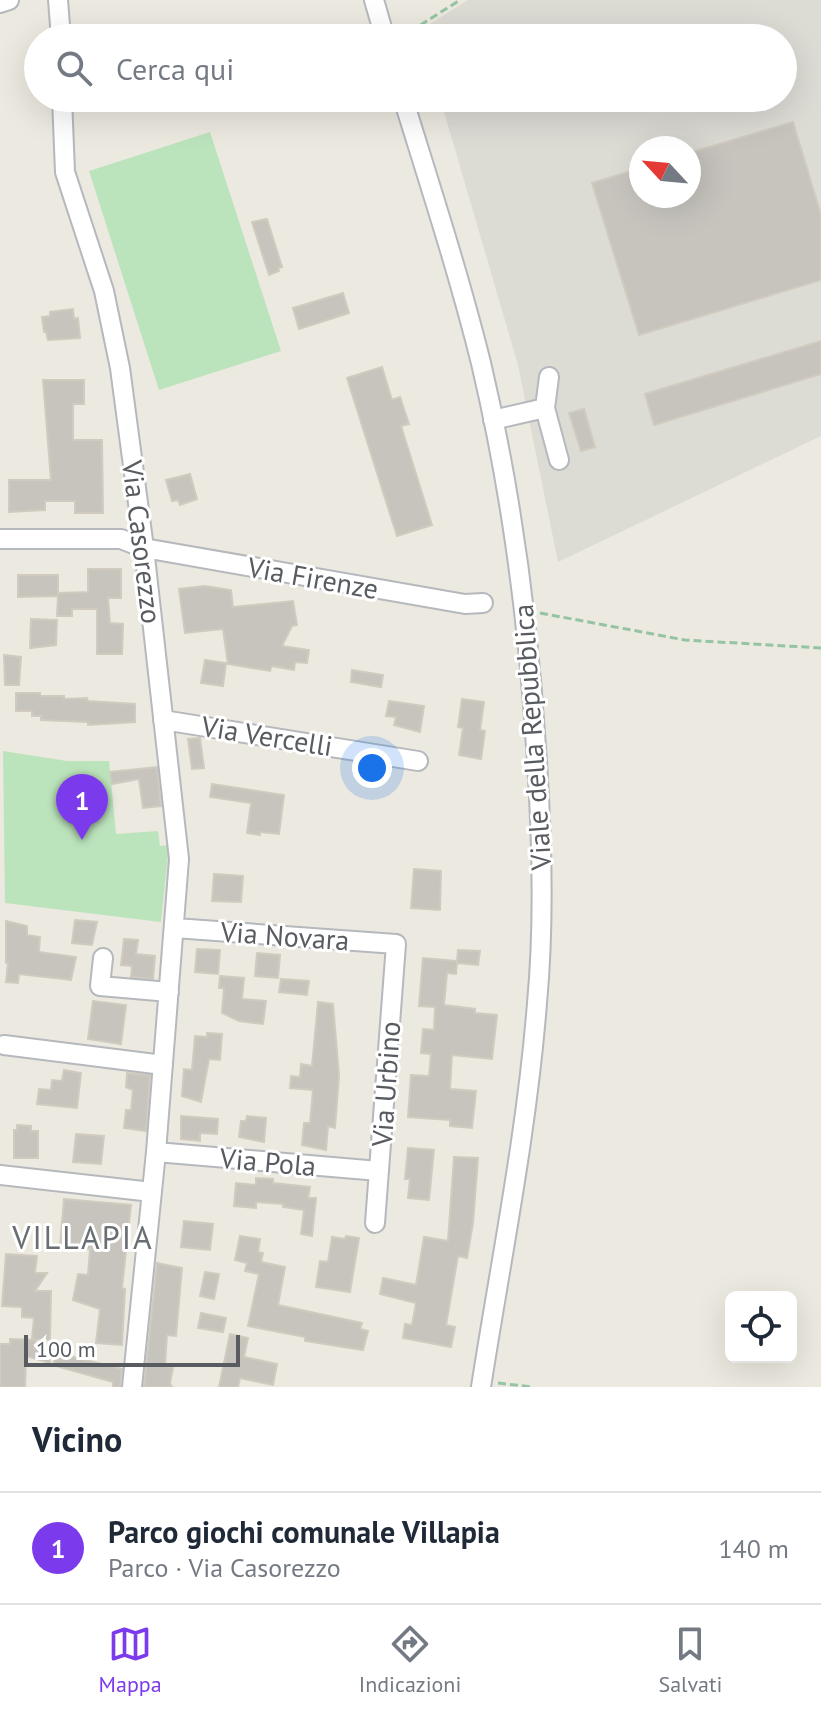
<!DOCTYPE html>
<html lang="it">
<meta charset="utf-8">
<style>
:root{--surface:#fff;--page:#f2f2f3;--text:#1f2937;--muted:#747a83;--line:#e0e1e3;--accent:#7c3aed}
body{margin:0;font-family:"PT Sans",sans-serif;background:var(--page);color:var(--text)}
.controls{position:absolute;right:24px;bottom:24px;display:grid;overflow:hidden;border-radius:12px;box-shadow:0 8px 32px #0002}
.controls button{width:72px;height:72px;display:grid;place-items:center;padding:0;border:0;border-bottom:2px solid var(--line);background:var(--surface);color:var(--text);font:40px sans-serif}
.compass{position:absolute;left:629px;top:136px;width:72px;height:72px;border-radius:50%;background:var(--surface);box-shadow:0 8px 32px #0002;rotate:296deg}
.scale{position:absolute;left:24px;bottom:20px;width:216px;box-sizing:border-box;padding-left:8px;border:4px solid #585c61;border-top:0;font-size:22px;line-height:28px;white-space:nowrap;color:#585c61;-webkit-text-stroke:6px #fff;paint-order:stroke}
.you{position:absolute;left:372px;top:768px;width:28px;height:28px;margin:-20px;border:6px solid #fff;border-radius:50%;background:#1a73e8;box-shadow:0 0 0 12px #1a73e833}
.badge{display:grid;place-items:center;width:52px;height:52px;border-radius:50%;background:var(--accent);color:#fff;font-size:26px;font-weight:700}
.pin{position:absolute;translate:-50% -66px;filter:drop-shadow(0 2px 4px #0008)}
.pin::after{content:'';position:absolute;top:42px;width:28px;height:24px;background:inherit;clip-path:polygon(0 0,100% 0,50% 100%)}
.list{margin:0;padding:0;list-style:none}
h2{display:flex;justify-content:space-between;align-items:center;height:104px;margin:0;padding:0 32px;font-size:34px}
h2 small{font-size:26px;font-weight:400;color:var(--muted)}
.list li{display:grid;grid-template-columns:52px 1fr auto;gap:24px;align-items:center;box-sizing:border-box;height:112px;padding:0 32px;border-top:2px solid var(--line)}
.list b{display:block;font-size:30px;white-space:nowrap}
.list p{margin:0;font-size:26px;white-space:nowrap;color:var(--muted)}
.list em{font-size:26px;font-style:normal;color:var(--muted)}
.icon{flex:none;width:44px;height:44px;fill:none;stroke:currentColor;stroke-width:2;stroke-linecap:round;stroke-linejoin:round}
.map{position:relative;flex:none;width:821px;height:1387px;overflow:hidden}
.search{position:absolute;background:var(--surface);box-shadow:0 8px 32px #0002;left:24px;right:24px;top:24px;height:88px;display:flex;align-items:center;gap:20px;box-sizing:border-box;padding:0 28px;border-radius:44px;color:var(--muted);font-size:30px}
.sheet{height:216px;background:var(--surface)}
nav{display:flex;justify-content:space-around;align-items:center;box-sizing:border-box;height:112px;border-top:2px solid var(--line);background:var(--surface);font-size:22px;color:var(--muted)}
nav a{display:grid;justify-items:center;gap:4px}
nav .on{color:var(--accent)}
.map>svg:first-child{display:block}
.industrial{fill:#dcdbd4;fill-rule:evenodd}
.green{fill:#bce4bc}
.building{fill:#c6c4bd;stroke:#d0cbbe;stroke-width:2}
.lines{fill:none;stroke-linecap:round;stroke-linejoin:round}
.minor-casing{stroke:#b5b8bd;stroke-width:22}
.path{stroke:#95c4a3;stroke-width:3;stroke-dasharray:8 4;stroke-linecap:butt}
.minor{stroke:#fff;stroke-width:18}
.labels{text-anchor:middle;stroke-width:6;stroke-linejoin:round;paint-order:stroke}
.street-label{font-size:28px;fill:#585c61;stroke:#fff}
.quarter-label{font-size:32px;letter-spacing:2px;fill:#696e73;stroke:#fff}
</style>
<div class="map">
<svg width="821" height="1387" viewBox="0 0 821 1387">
<rect width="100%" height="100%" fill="#ece9e0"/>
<path class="industrial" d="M 468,0 L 821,0 L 821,436 L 558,562 L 518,365 L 440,98 L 783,98 L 783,38 L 423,38 L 420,30 ZM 641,148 L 689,148 L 689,196 L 641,196 Z"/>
<path class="green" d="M 210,132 L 281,351 L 159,390 L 89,171 Z
M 3,751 L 67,761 L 109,761 L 116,834 L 158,831 L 160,846 L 169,845 L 161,922 L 5,903 Z"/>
<path class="building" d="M 793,122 L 821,215 L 821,280 L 639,335 L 592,183 L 641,168 L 641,196 L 689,196 L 689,153 Z
M 267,219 L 282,267 L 278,268 L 279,271 L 269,275 L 252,222 Z
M 343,293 L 349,313 L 299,329 L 293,308 Z
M 73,309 L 74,319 L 78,318 L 80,338 L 48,340 L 46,332 L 44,332 L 42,317 L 50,316 L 50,312 Z
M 821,341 L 821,374 L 654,425 L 645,394 Z
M 382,367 L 392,400 L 400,397 L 409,424 L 401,426 L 432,525 L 397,536 L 347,378 Z
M 43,380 L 84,380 L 84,404 L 73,404 L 73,440 L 102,440 L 103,513 L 75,513 L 75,501 L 45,501 L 45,510 L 9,512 L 9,480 L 51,480 Z
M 584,409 L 595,447 L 581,451 L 569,413 Z
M 190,474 L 197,499 L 180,505 L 178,500 L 172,501 L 166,480 Z
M 88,569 L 121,569 L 121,598 L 108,598 L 110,623 L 123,624 L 122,654 L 97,654 L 97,609 L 72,609 L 72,616 L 57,616 L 58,596 L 18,597 L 18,575 L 58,575 L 58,596 L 58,593 L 88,592 Z
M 205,586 L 231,590 L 233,607 L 293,601 L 297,625 L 292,626 L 282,646 L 309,650 L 307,663 L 295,662 L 294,670 L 272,666 L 270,671 L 228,664 L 223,629 L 185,633 L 179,589 Z
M 31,619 L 57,620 L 56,645 L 30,648 Z
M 4,655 L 21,657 L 19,685 L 5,685 Z
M 205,660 L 226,663 L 223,686 L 201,683 Z
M 352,670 L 383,675 L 381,687 L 351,682 Z
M 16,693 L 40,693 L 40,696 L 64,696 L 64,699 L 87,698 L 88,701 L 135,704 L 135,722 L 88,725 L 88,722 L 41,720 L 41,716 L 32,716 L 32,711 L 16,711 Z
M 462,699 L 484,702 L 480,730 L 485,731 L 481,759 L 459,755 L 463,728 L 458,727 Z
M 389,701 L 424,706 L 420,732 L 394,725 L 396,717 L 386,716 Z
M 200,738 L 204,768 L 192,769 L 188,739 Z
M 157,767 L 161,806 L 143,808 L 139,779 L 112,784 L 110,772 Z
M 212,784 L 284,795 L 279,834 L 260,832 L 260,835 L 247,833 L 251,803 L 210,797 Z
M 414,869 L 441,871 L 440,910 L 411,908 Z
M 214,874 L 243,876 L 241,902 L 212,901 Z
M 75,920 L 97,922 L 92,945 L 72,943 Z
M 6,921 L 27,926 L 27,935 L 40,937 L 39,952 L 76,957 L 71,980 L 19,974 L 18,983 L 6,982 L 8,963 L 6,963 Z
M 124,939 L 138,940 L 136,954 L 155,956 L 153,979 L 131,977 L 132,966 L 121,965 Z
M 197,949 L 220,950 L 218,974 L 195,972 Z
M 458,950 L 480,951 L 478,965 L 457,963 L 456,974 L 447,973 L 444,1005 L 475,1009 L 475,1013 L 497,1015 L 492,1059 L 452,1055 L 450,1089 L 476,1091 L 472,1128 L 450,1126 L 450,1120 L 408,1117 L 411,1075 L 429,1076 L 431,1054 L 421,1053 L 423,1029 L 434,1030 L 435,1007 L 419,1006 L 423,958 L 457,961 Z
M 257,953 L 280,955 L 278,978 L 255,976 Z
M 220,976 L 244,978 L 242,999 L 266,1001 L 263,1024 L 239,1021 L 222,1013 L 224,988 L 219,988 Z
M 281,979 L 309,981 L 307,995 L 279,992 Z
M 93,1001 L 126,1005 L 121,1044 L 88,1039 Z
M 318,1002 L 333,1004 L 339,1076 L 335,1128 L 328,1126 L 326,1150 L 302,1145 L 304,1123 L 310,1123 L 313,1090 L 290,1088 L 291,1076 L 300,1077 L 301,1064 L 312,1066 Z
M 207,1033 L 222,1034 L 220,1060 L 209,1059 L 201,1102 L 182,1096 L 184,1069 L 192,1070 L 195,1036 L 207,1037 Z
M 64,1070 L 81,1073 L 77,1108 L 37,1104 L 39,1089 L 51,1090 L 52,1080 L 62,1081 Z
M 127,1073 L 150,1075 L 146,1131 L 124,1128 L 126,1110 L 131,1110 L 133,1090 L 126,1087 Z
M 181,1116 L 218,1119 L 217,1134 L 200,1133 L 200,1141 L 181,1139 Z
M 247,1116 L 266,1118 L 264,1142 L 239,1137 L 241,1121 L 246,1121 Z
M 17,1125 L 31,1126 L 31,1131 L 38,1131 L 38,1158 L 14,1158 L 14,1130 L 17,1130 Z
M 76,1134 L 104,1136 L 101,1164 L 73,1162 Z
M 408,1148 L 434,1150 L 429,1200 L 408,1198 L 410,1179 L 405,1179 Z
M 454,1157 L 478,1158 L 473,1223 L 467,1258 L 458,1256 L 446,1325 L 455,1327 L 451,1347 L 403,1338 L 405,1324 L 412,1325 L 416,1303 L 380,1294 L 383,1278 L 416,1285 L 424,1237 L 448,1241 Z
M 256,1178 L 273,1179 L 273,1183 L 310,1187 L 308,1198 L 316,1198 L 312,1236 L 301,1234 L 304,1210 L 283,1207 L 283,1204 L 256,1202 L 256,1208 L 234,1206 L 236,1183 L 256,1185 Z
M 64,1199 L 131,1205 L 122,1288 L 125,1289 L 122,1345 L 96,1343 L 100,1309 L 73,1300 L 78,1274 L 88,1275 L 90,1249 L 60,1246 Z
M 184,1221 L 213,1224 L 210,1250 L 181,1247 Z
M 240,1236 L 260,1239 L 258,1252 L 263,1253 L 261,1262 L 285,1267 L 278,1305 L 362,1323 L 360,1329 L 368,1331 L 363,1350 L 305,1341 L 305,1337 L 248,1326 L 259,1274 L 245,1271 L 247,1263 L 235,1260 Z
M 346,1236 L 359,1238 L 350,1292 L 316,1287 L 320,1261 L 328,1262 L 332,1237 L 345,1239 Z
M 6,1254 L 37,1256 L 35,1273 L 47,1273 L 35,1291 L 51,1291 L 50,1340 L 32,1339 L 34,1318 L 22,1317 L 22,1307 L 2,1306 Z
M 157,1263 L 182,1268 L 176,1336 L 167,1335 L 165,1366 L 173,1368 L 170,1383 L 172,1387 L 144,1387 Z
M 205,1272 L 219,1274 L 214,1299 L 200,1296 Z
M 201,1313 L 226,1318 L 223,1332 L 198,1328 Z
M 230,1334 L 248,1338 L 244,1357 L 277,1364 L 273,1385 L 240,1378 L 238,1387 L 219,1387 Z
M 10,1339 L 36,1340 L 35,1348 L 50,1351 L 50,1363 L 26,1356 L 25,1387 L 0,1387 L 0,1344 L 10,1344 Z
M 57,1353 L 122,1369 L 120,1387 L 113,1387 L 113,1382 L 53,1365 Z"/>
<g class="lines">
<defs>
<path id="minor" d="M 58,0 L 61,38
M 374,0 L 385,38
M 0,3 L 9,0
M 62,98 L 65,172 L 104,291 L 120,368 L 144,548 L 179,859 L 156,1152 L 132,1387
M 403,98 C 430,186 459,274 481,363 C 511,490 528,617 536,747 C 542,832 545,918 537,1003 C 527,1132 501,1259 481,1387
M 545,408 L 559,460
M 493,420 L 545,408 L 549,377
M 0,539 L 121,539 L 144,548 L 465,604 L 483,603
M 163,720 L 418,761
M 175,928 L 396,944 L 375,1223
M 103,958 L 100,986 L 169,992
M 4,1045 L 163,1065
M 156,1152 L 379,1171
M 0,1175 L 152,1192"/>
</defs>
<use href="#minor" class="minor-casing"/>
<path class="path" d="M 400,38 L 460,0
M 540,613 L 685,640 L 821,648
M 498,1383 L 532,1387"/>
<use href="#minor" class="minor"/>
</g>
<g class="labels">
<g class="street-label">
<text transform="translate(142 542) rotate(83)" y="10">Via Casorezzo</text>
<text transform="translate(313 578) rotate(10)" y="10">Via Firenze</text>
<text transform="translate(267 736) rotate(9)" y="10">Via Vercelli</text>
<text transform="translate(532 737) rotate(-94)" y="10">Viale della Repubblica</text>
<text transform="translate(285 936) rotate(4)" y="10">Via Novara</text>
<text transform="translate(386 1084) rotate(-86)" y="10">Via Urbino</text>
<text transform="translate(268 1162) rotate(5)" y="10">Via Pola</text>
</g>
<g class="quarter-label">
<text x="83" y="1249">VILLAPIA</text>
</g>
</g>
</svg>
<div class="controls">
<button><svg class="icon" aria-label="locate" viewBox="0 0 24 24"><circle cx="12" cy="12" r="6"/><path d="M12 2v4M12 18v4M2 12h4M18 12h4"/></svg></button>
</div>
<svg class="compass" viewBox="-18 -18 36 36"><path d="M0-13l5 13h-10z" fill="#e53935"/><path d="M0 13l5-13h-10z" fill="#747a83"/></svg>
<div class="scale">100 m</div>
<div class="you"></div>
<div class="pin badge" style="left:82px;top:840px">1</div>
<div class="search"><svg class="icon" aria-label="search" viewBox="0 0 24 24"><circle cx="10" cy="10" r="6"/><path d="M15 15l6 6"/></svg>Cerca qui</div>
</div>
<section class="sheet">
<h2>Vicino<small></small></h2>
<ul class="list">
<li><span class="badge">1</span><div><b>Parco giochi comunale Villapia</b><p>Parco · Via Casorezzo</p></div><em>140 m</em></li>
</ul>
</section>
<nav>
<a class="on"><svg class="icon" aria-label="map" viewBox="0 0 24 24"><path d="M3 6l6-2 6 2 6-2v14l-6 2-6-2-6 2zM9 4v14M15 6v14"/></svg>Mappa</a>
<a><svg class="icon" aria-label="directions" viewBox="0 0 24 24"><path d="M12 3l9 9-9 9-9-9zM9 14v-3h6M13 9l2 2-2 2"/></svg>Indicazioni</a>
<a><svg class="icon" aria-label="saved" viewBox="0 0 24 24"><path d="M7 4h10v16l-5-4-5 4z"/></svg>Salvati</a>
</nav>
